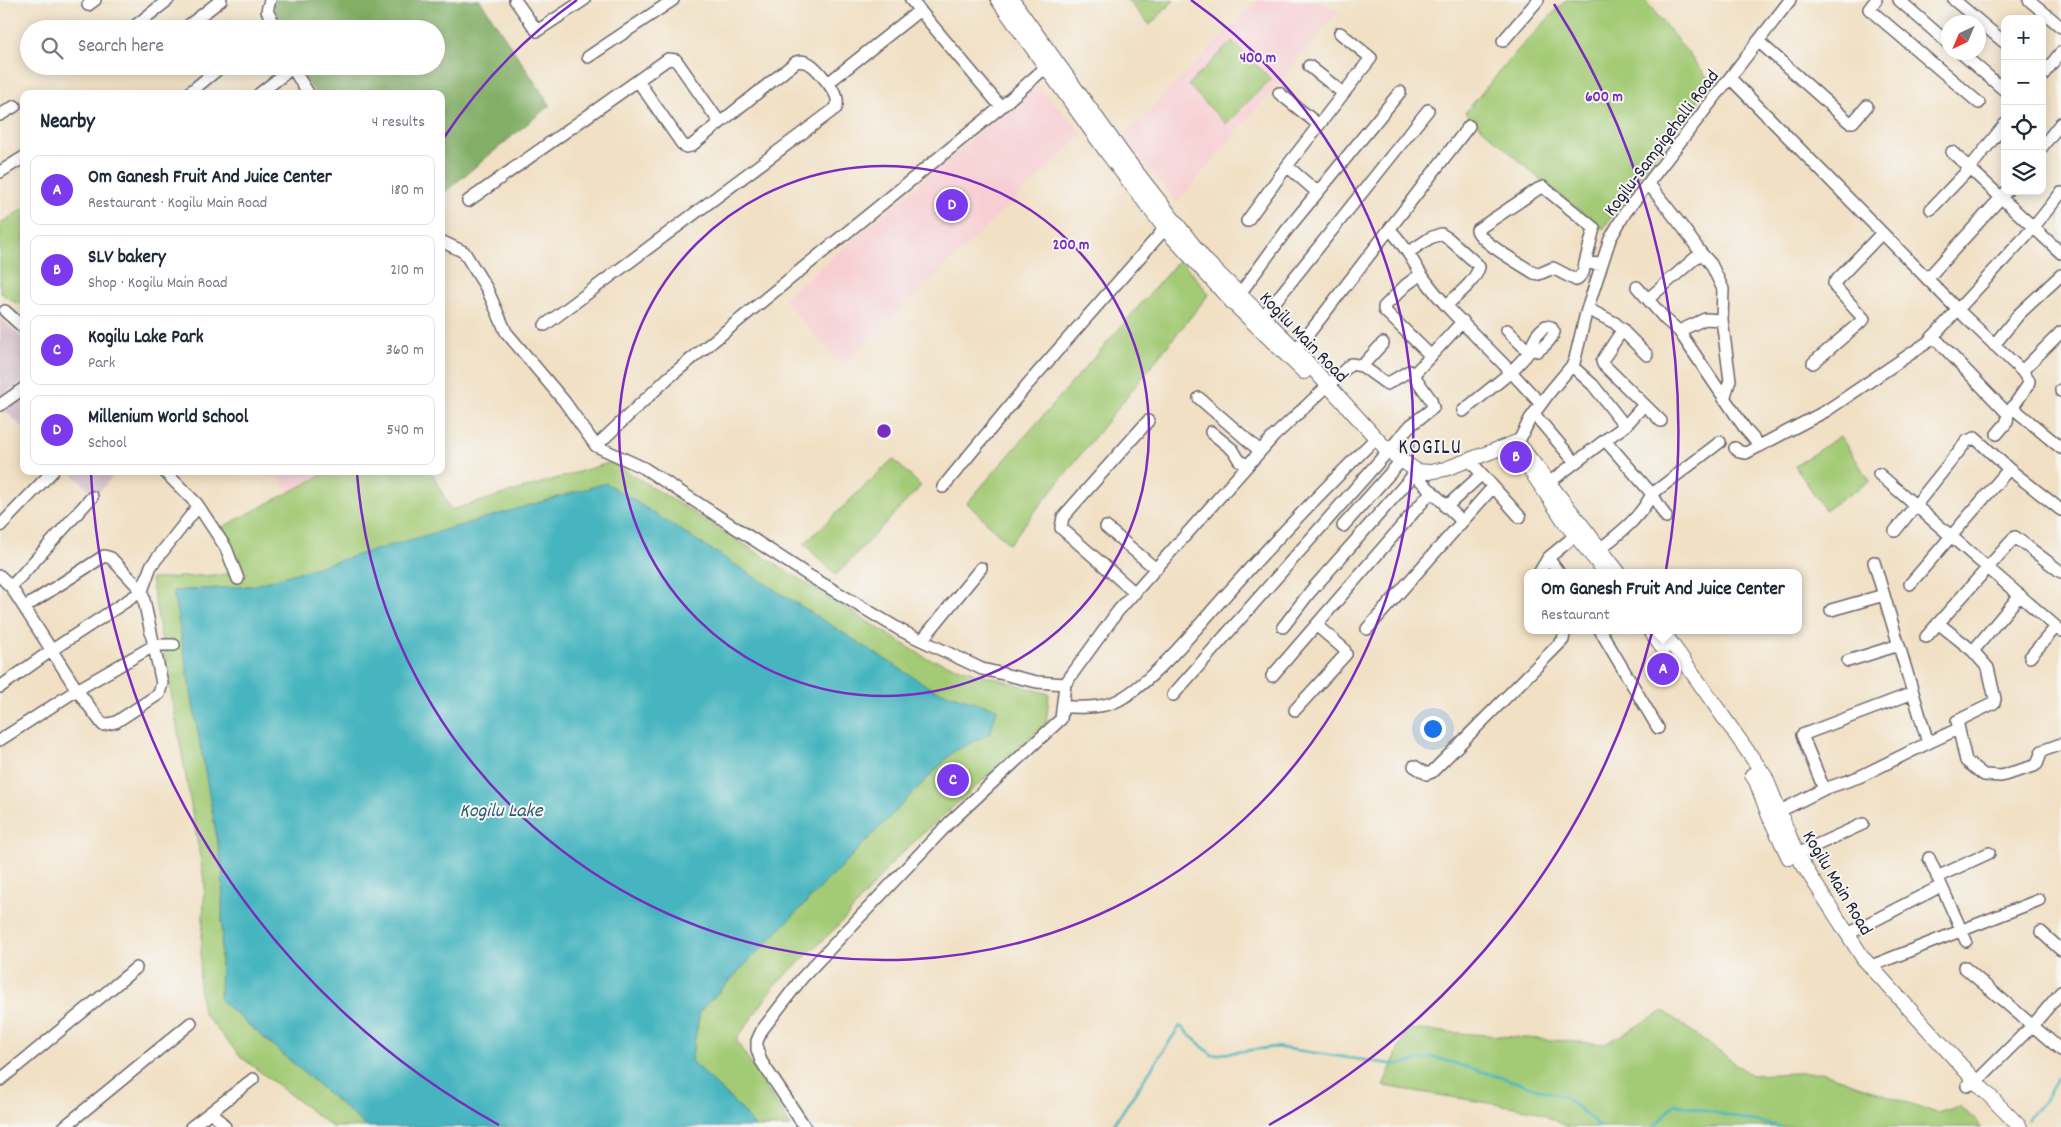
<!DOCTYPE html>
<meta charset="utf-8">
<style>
:root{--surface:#fff;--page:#f6f6f7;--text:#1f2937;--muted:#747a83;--line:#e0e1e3;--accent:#7c3aed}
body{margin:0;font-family:Dekko,sans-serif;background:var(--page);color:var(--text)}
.controls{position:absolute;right:15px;top:15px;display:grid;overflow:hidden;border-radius:10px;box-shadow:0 2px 12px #0003}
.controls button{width:45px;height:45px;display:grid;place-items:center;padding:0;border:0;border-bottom:1px solid var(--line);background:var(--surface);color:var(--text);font:25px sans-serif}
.compass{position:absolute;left:1941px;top:15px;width:45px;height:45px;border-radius:50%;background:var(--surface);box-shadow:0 2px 12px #0003;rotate:224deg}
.you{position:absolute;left:1432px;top:728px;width:18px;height:18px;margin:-12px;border:4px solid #fff;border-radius:50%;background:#1a73e8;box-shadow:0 0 0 8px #1a73e833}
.badge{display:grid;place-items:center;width:32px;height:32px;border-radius:50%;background:var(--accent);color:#fff;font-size:16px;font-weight:700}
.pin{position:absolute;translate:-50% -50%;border:2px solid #fff;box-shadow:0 1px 5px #0006}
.popup{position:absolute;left:1524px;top:569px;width:278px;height:65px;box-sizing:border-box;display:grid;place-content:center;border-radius:10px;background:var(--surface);filter:drop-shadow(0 1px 4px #0005);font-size:16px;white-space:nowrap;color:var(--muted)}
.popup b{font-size:19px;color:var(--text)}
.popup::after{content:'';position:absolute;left:50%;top:100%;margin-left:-10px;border:10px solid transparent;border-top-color:var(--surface)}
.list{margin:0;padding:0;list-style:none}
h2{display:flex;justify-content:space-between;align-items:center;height:65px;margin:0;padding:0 20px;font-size:21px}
h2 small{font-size:16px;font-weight:400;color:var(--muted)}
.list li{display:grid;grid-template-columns:32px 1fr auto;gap:15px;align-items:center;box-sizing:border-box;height:70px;margin:0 10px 10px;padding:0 10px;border:1px solid var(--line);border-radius:10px}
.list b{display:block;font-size:19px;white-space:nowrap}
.list p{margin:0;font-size:16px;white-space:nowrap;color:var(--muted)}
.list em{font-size:16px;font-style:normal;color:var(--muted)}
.icon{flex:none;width:28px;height:28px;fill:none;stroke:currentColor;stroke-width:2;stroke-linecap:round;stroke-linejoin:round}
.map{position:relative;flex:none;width:2061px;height:1127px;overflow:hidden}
.search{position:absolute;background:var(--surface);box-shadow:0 2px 12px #0003;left:20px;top:20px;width:425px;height:55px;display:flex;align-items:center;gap:12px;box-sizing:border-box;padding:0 18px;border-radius:28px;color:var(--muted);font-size:19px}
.panel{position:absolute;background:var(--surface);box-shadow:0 2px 12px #0003;left:20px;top:90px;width:425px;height:385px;border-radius:10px}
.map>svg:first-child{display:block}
.built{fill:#f7cfd3}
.industrial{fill:#d2bdc7}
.green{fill:#a3ca75;stroke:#627658}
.forest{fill:#82ae66;stroke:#526850}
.water{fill:#46b5bf;stroke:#346c7d}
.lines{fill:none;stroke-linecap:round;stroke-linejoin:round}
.stream{stroke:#46b5bf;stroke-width:2.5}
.minor-casing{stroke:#6a646b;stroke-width:14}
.major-casing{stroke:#6a646b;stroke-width:16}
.minor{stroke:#fff;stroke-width:11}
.major{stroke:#fff;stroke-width:14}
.ring{fill:none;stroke:#7b2cbf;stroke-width:2.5}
.labels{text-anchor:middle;stroke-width:4;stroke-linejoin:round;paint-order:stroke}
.street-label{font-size:19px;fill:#22223b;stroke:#f6f6f2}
.water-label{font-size:20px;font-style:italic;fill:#305d70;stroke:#f6f6f2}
.quarter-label{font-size:21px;letter-spacing:1px;fill:#22223b;stroke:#f6f6f2}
.centre{fill:#7b2cbf;stroke:#f6f6f2;stroke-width:2.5}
.ring-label{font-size:15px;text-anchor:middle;font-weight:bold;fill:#7b2cbf;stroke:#f6f6f2;stroke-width:4;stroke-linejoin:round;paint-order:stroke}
</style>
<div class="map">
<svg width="2061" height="1127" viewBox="0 0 2061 1127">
<rect width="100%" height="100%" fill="#f6f6f2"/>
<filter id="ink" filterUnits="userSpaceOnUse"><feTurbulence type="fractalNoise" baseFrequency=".02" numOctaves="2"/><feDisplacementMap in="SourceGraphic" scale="10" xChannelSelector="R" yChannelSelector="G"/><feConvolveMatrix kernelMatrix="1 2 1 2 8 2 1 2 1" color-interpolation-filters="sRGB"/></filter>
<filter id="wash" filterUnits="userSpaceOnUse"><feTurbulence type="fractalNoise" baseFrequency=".0096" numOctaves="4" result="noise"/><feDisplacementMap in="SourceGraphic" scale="20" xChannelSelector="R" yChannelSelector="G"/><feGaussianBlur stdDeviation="1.12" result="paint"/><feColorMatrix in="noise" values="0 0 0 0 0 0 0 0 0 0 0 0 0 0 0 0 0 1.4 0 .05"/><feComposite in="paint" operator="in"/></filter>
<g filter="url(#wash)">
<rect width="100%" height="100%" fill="#f1e0c4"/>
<path class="built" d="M 1258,0 L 1322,0 L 1338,12 L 1177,203 L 1123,137 Z
M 1037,84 L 1083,134 L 842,366 L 783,299 Z
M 276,471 L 330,471 L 288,493 Z"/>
<path class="industrial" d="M 0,318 L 24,340 L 24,380 L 0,397 Z
M 24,393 L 24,429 L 4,410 Z
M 69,471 L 117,471 L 96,496 Z"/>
<path class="green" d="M 1127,0 L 1174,0 L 1150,25 Z
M 1566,0 L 1645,0 L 1712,83 L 1645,168 L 1603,229 L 1542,181 L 1465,113 L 1516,52 Z
M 1232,41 L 1271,79 L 1226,124 L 1188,85 Z
M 24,208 L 24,301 L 17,304 L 0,292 L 0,224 Z
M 1180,259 L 1209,294 L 1009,544 L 967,503 Z
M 1840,436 L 1870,481 L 1825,510 L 1795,466 Z
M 893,459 L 921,486 L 836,575 L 804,544 Z
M 612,462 L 926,658 L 1049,694 L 1046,724 L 898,856 L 842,922 L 776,984 L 736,1040 L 791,1127 L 755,1127 L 743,1111 L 691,1061 L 700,1011 L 954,751 L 990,734 L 997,709 L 932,689 L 251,586 L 173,591 L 223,872 L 220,1000 L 367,1127 L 332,1127 L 241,1057 L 203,1013 L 199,986 L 205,885 L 151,579 L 244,573 L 217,530 L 330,471 L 431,471 L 451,510 Z
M 1664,1011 L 1751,1075 L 1821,1072 L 1937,1113 L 1960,1106 L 1982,1127 L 1568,1127 L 1533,1110 L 1383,1086 L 1407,1029 L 1605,1044 Z"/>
<path class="forest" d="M 275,0 L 480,0 L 550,105 L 441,195 L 441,94 L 317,94 L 306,81 L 300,66 L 436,66 L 436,29 L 283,29 L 273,5 Z"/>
<path class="water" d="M 606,483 L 932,689 L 997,709 L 990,734 L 954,751 L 700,1011 L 691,1061 L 743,1111 L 755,1127 L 367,1127 L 220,1000 L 223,872 L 173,591 L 251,586 Z"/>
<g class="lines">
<path class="stream" d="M 2027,1120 L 2045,1100 L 2061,1072
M 1112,1127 L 1180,1026 L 1212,1055 L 1275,1047 L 1397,1065 L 1434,1057 L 1565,1097 L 1601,1127
M 1654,1127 L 1675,1104 L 1781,1127"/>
</g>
</g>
<g filter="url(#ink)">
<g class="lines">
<defs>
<path id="minor" d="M 270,0 L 267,11 L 277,29
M 515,0 L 537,31 L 584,0
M 911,0 L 1001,107 L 1046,67
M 1876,0 L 1869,9 L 1979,103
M 1899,0 L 1948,43
M 1954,0 L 2005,43
M 2029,0 L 2061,27
M 88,5 L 95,0
M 131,29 L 168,0
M 184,29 L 221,0
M 1503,41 L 1538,0
M 1758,41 L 1849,122 L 1853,122 L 1867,106
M 1960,52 L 2003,89
M 588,57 L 673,0
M 291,66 L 309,94
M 1309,66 L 1343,93
M 2042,76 L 2061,52
M 1730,78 L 1958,310 L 2022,371 L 2029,381 L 2028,385 L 2008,414 L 2007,422 L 1997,434
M 638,81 L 682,144 L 686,147 L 691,146 L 796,62 C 811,58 820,74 828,83
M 189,93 L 222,66
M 1279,93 L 1319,125
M 259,94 L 292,68
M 0,115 L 15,106
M 2042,147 L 2061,123
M 1952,152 L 2061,253
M 1287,166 L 1317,192
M 0,172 L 24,157
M 1648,183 L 1684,229 L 1701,253 L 1711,264 L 1723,289 L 1722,320 L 1730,380 L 1724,399
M 468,201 L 668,59 L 676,60 L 720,123
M 1931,209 L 1969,169 L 2005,124
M 1247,221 L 1287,166 L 1371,58 L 1340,33
M 1390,230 C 1404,243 1411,259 1421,274 C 1445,309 1482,341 1511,372 C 1516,366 1523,360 1528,353 C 1536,341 1532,336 1546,326 L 1551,327 L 1554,332 C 1551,341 1545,346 1537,351 L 1530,348
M 441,241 L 464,252 L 487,289 L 506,332 L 564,401 L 596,446 L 644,468 L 808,575 L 902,631 L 982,669 L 1037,682 L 1065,684
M 1409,252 L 1430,238 L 1441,234 L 1449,239 L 1477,264 L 1479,267 C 1475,282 1458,294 1447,305
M 1585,263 L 1594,228 L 1543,187 L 1538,189 L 1477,230 C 1480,242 1522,265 1534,273 L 1539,274 L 1553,268 L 1576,280 L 1583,273 L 1585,263 L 1602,264
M 1421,274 L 1406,285 L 1384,307 L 1384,310 L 1431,356
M 1927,279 L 2007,191
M 1637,287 L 1665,319 L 1679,331 L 1705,319 L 1722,320
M 1239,295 L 1286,231 L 1400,92
M 1648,299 L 1701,253
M 1588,309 L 1615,323 L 1647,355
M 5,311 L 24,328
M 1262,318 L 1428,110
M 545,325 L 836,108 C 840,98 834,92 828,83 L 920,10
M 1623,329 L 1602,361 L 1603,364 L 1661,421
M 1507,330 L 1529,352
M 1679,331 L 1746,430 L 1760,446
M 1933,336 L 2008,414
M 1994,345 L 2019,314 L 2061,275
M 1296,350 L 1469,126
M 1813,363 L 1864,319 L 1836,288 L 1834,283 L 1882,233
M 1362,366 L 1383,343
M 1572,366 L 1593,385 L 1625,426
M 2022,371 L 2061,332
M 1413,375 L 1463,321
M 2061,390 L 2061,391
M 1199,398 L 1260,451
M 0,405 L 24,388
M 2013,408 L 2061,448
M 1463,411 L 1511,372 L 1541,404
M 1534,414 L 1575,462
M 1211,432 L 1233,450 L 1239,460 L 1247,466
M 1605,440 L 1625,426 L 1644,405
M 596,446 L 668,378 L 1001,107
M 1735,448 L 1740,452 L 1746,453 L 1826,411 L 1928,342 L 2033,228 L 2061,193
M 1515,449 L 1530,419 L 1549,393 L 1574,363 L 1586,313 L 1610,239 L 1625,213 L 1790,0
M 1472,463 L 1520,517
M 164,471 L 197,504 L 226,548 L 238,579
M 1420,472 L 1419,479 L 1462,521
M 1879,474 L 2061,631
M 1550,482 L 1605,440 L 1652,494 L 1720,442
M 943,487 L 1027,385 L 1170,223
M 1652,494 L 1666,517
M 1446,507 L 1481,475
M 0,526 L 53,471
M 1343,526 L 1401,461
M 1106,527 L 1156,569
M 1895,531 L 1967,441 L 1975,438 L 2009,469 L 2061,510
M 1600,549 C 1622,531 1638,520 1652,494
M 1539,573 L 1548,558
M 1559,573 L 1548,558 L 1576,535
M 0,576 L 11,587 L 92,497
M 1910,584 L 2009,469
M 11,587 L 77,690 L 155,645 L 174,645
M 142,591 L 151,566 L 196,509
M 1135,593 L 1068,534 L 1061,528 L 1063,517 L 1148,421
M 25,607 L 104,556 L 111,558 L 142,591
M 1831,610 L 1884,595
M 1938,623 L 1973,651 L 1988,668 L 1995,699 L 1994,703 L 1957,721 L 1966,761 L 1984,775 L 2001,776 L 2034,766 L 2037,764 L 2042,751 L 2061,744
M 1283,627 L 1310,592 L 1417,471
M 1367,629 L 1493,487
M 1600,630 L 1658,728
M 1926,637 L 2015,537 L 2061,572
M 922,640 L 981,568
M 1973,651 L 2020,595
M 2030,657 L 2056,627
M 1848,661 L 1899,645
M 1272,676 L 1432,491
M 0,687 L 52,650 L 142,591 L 162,683 L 159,694 L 116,722 L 103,725 L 77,690 L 0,740
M 1062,707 C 1081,707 1101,709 1119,700 C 1154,681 1197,627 1225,596 C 1273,542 1323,490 1375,439
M 1295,710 L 1346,654 L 1344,649 L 1316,625
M 1928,743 L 1958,729
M 1414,766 L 1427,774 L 1432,772 L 1563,640 L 1565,630
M 1824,789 L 1859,777 L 1928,743 L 1874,562
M 1772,815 L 1824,789 L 1802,735 L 1913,693
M 1797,854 L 1863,824
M 1929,858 L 1966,941
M 1937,877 L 1989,853
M 2041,932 L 2061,950
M 1848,934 L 1941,886
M 1871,966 L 2039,900
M 1964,967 L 2061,1050
M 0,1080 L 136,968
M 1967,1086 L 1976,1082 L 2033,1025 L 2061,992
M 212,1111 L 253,1079
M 64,1127 L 191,1023
M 191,1127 L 212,1111 L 225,1127
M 805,1127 L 761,1061 L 757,1049 L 757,1041 L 762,1030 L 802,978 L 949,823 L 1061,719 L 1065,684 L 1118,611 L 1273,437 L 1351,364 L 1362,366 L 1387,384 L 1409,371 L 1412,373 L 1431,400 L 1433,408 L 1411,425 L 1173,695"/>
<path id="major" d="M 998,0 L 1108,154 L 1166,230 L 1232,302 L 1304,372
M 1012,0 L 1124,156 L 1205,260 L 1296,350 L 1388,451 L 1417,471 L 1430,472 L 1445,469 L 1517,442 L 1619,573
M 1531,471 L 1567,525 L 1606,573
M 1650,630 L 1663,649
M 1662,630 L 1765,776 L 1798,857 L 1863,958 L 1976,1082 L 2020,1127
M 1752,775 L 1756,781 L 1769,816 L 1789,858"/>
</defs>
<use href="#minor" class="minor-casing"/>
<use href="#major" class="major-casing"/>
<use href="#minor" class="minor"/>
<use href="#major" class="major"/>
</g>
</g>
<g class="ring">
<circle cx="884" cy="431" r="265"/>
<path d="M443 139A529 529 0 0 1 577 0M1191 0A529 529 0 1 1 357 473"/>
<path d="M499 1125A794 794 0 0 1 91 473M1554 4A794 794 0 0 1 1269 1125"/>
</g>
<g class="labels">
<g class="street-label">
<text transform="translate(1660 142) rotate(-53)" y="7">Kogilu-Sampigehalli Road</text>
<text transform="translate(1305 336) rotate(46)" y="7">Kogilu Main Road</text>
<text transform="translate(1839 882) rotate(59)" y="7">Kogilu Main Road</text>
</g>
<g class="water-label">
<text x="501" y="816">Kogilu Lake</text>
</g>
<g class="quarter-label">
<text x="1430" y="453">KOGILU</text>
</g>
</g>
<circle cx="884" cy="431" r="8" class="centre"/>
<g class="ring-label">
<text x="1258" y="62">400 m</text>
<text x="1604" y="101">600 m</text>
<text x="1071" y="249">200 m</text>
</g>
</svg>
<div class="controls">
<button>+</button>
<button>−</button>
<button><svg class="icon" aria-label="locate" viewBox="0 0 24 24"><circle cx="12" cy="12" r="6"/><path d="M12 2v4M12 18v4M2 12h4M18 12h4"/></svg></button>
<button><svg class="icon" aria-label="layers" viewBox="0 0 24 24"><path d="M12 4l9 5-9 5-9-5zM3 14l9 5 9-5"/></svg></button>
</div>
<svg class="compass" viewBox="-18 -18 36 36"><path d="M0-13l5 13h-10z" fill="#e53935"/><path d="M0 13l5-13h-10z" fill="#747a83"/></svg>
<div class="you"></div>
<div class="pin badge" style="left:1663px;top:669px">A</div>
<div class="popup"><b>Om Ganesh Fruit And Juice Center</b>Restaurant</div>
<div class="pin badge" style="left:1516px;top:457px">B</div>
<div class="pin badge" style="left:953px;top:780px">C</div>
<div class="pin badge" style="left:952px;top:205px">D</div>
<div class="search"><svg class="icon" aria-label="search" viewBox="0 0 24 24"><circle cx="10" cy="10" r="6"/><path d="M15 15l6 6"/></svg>Search here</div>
<section class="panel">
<h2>Nearby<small>4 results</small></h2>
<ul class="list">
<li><span class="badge">A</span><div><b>Om Ganesh Fruit And Juice Center</b><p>Restaurant · Kogilu Main Road</p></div><em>180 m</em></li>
<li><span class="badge">B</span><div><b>SLV bakery</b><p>Shop · Kogilu Main Road</p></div><em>210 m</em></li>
<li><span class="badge">C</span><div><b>Kogilu Lake Park</b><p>Park</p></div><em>360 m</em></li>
<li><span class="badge">D</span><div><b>Millenium World School</b><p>School</p></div><em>540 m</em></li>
</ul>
</section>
</div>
